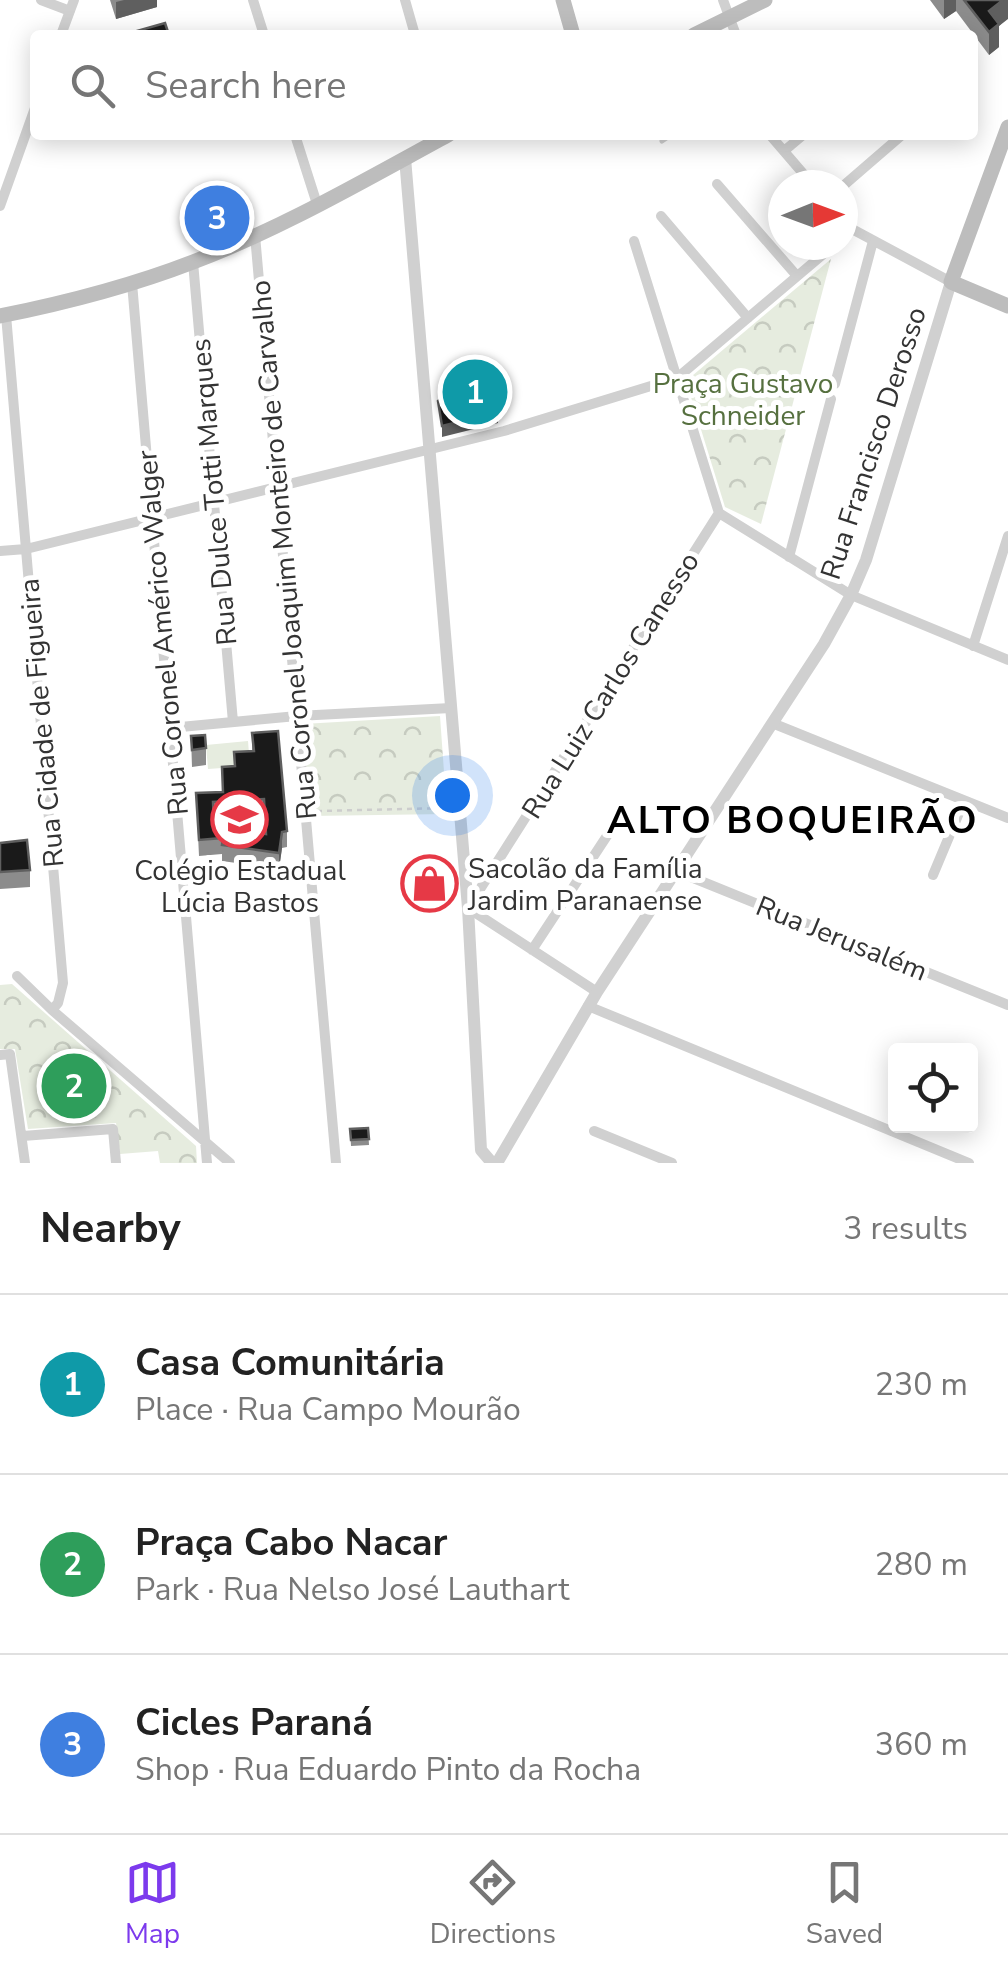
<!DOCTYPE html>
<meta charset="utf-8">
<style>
:root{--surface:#fff;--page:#f6f6f6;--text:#222;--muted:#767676;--line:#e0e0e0;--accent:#7c3aed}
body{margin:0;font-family:"Nunito Sans",sans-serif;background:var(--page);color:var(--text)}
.controls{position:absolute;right:30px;bottom:30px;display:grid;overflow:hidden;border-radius:10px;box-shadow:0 5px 25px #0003}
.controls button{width:90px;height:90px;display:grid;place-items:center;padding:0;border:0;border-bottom:2px solid var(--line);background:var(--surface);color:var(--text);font:50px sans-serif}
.compass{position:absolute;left:768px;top:170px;width:90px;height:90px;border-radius:50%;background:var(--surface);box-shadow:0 5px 25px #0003;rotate:89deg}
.you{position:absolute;left:452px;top:795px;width:35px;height:35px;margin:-25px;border:8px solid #fff;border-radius:50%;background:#1a73e8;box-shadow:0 0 0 15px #1a73e833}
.badge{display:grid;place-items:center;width:65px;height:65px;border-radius:50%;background:var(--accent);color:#fff;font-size:32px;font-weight:700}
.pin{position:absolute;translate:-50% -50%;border:5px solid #fff;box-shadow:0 2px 10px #0006}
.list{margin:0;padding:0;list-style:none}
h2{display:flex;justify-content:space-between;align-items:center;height:130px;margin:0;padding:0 40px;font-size:42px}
h2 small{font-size:32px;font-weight:400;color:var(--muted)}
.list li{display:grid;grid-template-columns:65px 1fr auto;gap:30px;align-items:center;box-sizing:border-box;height:180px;padding:0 40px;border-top:2px solid var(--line)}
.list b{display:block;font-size:38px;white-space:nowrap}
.list p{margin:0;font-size:32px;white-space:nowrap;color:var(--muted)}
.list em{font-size:32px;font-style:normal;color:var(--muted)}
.icon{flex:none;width:55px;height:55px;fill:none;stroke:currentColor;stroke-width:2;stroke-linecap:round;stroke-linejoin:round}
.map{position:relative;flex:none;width:1008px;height:1163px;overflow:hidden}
.search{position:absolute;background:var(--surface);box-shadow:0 5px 25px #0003;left:30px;right:30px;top:30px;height:110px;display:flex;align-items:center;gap:25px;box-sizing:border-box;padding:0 35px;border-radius:10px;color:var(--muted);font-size:38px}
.sheet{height:670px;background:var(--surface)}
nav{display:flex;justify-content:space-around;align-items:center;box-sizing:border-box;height:140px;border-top:2px solid var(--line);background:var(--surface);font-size:28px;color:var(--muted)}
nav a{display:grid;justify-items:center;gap:5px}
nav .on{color:var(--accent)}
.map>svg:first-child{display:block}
.grass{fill:#e6ecdf}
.park{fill:url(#park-crowns)}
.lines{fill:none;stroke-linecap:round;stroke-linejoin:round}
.path{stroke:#cdcdcd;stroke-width:2.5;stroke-dasharray:5 5;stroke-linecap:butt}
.service{stroke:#d0d0d0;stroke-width:5}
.minor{stroke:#d0d0d0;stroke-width:10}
.tertiary{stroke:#d0d0d0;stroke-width:12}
.secondary{stroke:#bdbdbd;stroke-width:15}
.wall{fill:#8c8c8c;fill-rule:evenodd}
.shaded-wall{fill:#5f5f5f}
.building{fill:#1a1a1a;stroke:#5f5f5f;stroke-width:2.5;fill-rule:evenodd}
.labels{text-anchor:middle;stroke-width:10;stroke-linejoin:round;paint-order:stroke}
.park-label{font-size:28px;fill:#56703f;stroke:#fff}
.street-label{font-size:28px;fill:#333;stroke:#fff}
.poi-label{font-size:28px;fill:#333;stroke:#fff;text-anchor:start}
.district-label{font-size:38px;font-weight:bold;letter-spacing:2.5px;fill:#000;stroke:#fff}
</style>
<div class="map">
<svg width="1008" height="1163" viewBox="0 0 1008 1163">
<defs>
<pattern id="park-crowns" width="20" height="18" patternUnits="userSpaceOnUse" patternTransform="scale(2.5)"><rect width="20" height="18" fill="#e6ecdf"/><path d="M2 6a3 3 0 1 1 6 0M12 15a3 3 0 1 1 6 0" fill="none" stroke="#c6cbc0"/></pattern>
</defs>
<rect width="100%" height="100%" fill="#fff"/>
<path class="grass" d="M 248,741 L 250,766 L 208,769 L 206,745 Z"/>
<path class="park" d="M 831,259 L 761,524 L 725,507 L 686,381 Z
M 440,716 L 447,814 L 310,816 L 303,724 Z
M 12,984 L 196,1146 L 197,1163 L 160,1163 L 158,1151 L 120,1154 L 116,1123 L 28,1129 L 15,1049 L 0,1049 L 0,985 Z"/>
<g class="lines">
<path class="path" d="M 317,811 L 449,808"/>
<path class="service" d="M 662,141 L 671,135"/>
<path class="minor" d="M 41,0 L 70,11
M 253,0 L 264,35
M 405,0 L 415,35
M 723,0 L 736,35
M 61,35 L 74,0
M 295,135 L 317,204
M 770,135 L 813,185
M 784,151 L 803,135
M 717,184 L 797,276
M 843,186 L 902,135
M 0,206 L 35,108
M 661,216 L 748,318
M 843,219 L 852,229 L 951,282
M 255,235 L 336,1163
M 634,241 L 719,513 L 851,595 L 1008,660
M 193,262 L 233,722
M 132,283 L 207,1163
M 6,315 L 63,983 L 58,1003 L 52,1010
M 835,384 L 873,241
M 0,551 L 26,549 L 504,431 L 677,378 L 834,245
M 789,557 L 831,399
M 973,646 L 1008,536
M 772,723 L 1008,818
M 170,728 L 297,716 L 451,708
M 676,871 L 1008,1005
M 933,875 L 964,801
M 532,950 L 620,816
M 17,976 L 52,1010 L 230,1163
M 597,992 L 468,908 L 719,513
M 588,1006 L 969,1163
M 0,1055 L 10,1054 L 25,1163
M 594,1131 L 672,1163
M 23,1136 L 113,1129 L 116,1163"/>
<path class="tertiary" d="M 405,158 L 468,908 L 481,1150 L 492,1163
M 497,1163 L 597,992 L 824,644 L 851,595 L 866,560 L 951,282"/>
<path class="secondary" d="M 563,0 L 573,35
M 694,35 L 765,0
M 1008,127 L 951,282 L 1008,306
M 0,316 C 65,303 131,286 193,262 C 281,229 365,180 448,135"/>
</g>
<path class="wall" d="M 110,0 L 157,0 L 157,7 L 116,19 Z
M 930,0 L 1008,0 L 999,26 L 999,47 L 989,55 L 956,11 L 944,19 Z
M 252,733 L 287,831 L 287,847 L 282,848 L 279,869 L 222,861 L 222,854 L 199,856 L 196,793 L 222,792 L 222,767 L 234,766 L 252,751 ZM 264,815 L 265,833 L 214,826 L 214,818 Z
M 191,736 L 206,748 L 206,765 L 192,767 Z
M 0,843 L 30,870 L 30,887 L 0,889 Z
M 368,1128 L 369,1145 L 351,1146 L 350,1129 Z"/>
<path class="shaded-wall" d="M 124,0 L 157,0 L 157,7 L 116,19 L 116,2 Z
M 944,0 L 956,0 L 956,11 L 944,19 Z
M 1003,0 L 1008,0 L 1008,19 L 999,26 L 999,47 L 989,55 L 989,11 Z
M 498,412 L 498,423 L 442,437 L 442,426 Z
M 282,832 L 282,848 L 279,869 L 279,853 Z"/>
<path class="building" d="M 964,0 L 1003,0 L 989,11 L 999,24 L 989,32 Z
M 165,23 L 169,35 L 123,35 Z
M 484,361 L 498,412 L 442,426 L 438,401 Z
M 278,731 L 287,831 L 282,832 L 279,853 L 222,845 L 223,838 L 199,840 L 196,793 L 223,792 L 222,767 L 235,766 L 234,752 L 254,751 L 252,733 ZM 264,799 L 266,834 L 214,826 L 213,802 Z
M 205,735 L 206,748 L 192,750 L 191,736 Z
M 27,840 L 30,870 L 0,872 L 0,843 Z
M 368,1128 L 369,1139 L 351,1140 L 350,1129 Z"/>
<defs>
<symbol id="school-ring" viewBox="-11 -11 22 22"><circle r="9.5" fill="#fff" stroke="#e63946" stroke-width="1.5"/><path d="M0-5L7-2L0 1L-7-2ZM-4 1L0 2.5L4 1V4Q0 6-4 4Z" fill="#e63946"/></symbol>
<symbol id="shop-ring" viewBox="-11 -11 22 22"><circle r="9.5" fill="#fff" stroke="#e63946" stroke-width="1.5"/><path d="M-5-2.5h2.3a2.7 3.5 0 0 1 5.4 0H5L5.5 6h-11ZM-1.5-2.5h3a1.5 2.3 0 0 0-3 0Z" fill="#e63946"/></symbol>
</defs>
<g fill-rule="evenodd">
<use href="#school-ring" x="208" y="788" width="63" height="63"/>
<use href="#shop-ring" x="398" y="852" width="63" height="63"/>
</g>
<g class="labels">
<g class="park-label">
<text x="743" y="393">Praça Gustavo<tspan x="743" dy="32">Schneider</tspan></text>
</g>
<g class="street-label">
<text transform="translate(873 443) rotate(-72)" y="10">Rua Francisco Derosso</text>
<text transform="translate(213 492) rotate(-95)" y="10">Rua Dulce Totti Marques</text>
<text transform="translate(283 550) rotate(-95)" y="10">Rua Coronel Joaquim Monteiro de Carvalho</text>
<text transform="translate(162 633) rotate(-95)" y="10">Rua Coronel Américo Walger</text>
<text transform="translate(610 685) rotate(-58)" y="10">Rua Luiz Carlos Canesso</text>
<text transform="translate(41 723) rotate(-95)" y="10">Rua Cidade de Figueira</text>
<text transform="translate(842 938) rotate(22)" y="10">Rua Jerusalém</text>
</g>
<g class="poi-label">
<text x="468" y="878">Sacolão da Família<tspan x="468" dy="32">Jardim Paranaense</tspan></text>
<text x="240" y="880" text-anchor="middle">Colégio Estadual<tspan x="240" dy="32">Lúcia Bastos</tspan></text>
</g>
<g class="district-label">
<text x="793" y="833">ALTO BOQUEIRÃO</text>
</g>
</g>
</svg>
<div class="controls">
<button><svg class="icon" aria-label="locate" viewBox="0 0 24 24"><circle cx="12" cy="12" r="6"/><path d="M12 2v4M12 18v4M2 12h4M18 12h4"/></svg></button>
</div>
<svg class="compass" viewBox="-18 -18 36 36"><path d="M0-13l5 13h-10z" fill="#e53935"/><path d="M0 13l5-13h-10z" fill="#767676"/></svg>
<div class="you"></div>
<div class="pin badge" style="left:475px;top:392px;background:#0f9aa8">1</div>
<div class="pin badge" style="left:74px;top:1086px;background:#2e9e5b">2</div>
<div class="pin badge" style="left:217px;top:218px;background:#3f7fe0">3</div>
<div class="search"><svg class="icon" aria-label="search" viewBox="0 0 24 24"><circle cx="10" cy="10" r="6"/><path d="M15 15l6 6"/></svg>Search here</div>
</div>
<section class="sheet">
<h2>Nearby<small>3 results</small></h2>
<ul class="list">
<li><span class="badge" style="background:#0f9aa8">1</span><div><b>Casa Comunitária</b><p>Place · Rua Campo Mourão</p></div><em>230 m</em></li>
<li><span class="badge" style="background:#2e9e5b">2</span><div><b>Praça Cabo Nacar</b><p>Park · Rua Nelso José Lauthart</p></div><em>280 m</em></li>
<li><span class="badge" style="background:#3f7fe0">3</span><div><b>Cicles Paraná</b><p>Shop · Rua Eduardo Pinto da Rocha</p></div><em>360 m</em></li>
</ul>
</section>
<nav>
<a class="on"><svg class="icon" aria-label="map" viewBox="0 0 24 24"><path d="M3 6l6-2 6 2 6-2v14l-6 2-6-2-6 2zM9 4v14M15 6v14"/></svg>Map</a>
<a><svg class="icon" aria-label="directions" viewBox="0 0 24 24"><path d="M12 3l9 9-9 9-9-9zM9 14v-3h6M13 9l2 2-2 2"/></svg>Directions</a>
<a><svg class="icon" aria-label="saved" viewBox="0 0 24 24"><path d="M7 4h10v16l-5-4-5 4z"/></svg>Saved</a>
</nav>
